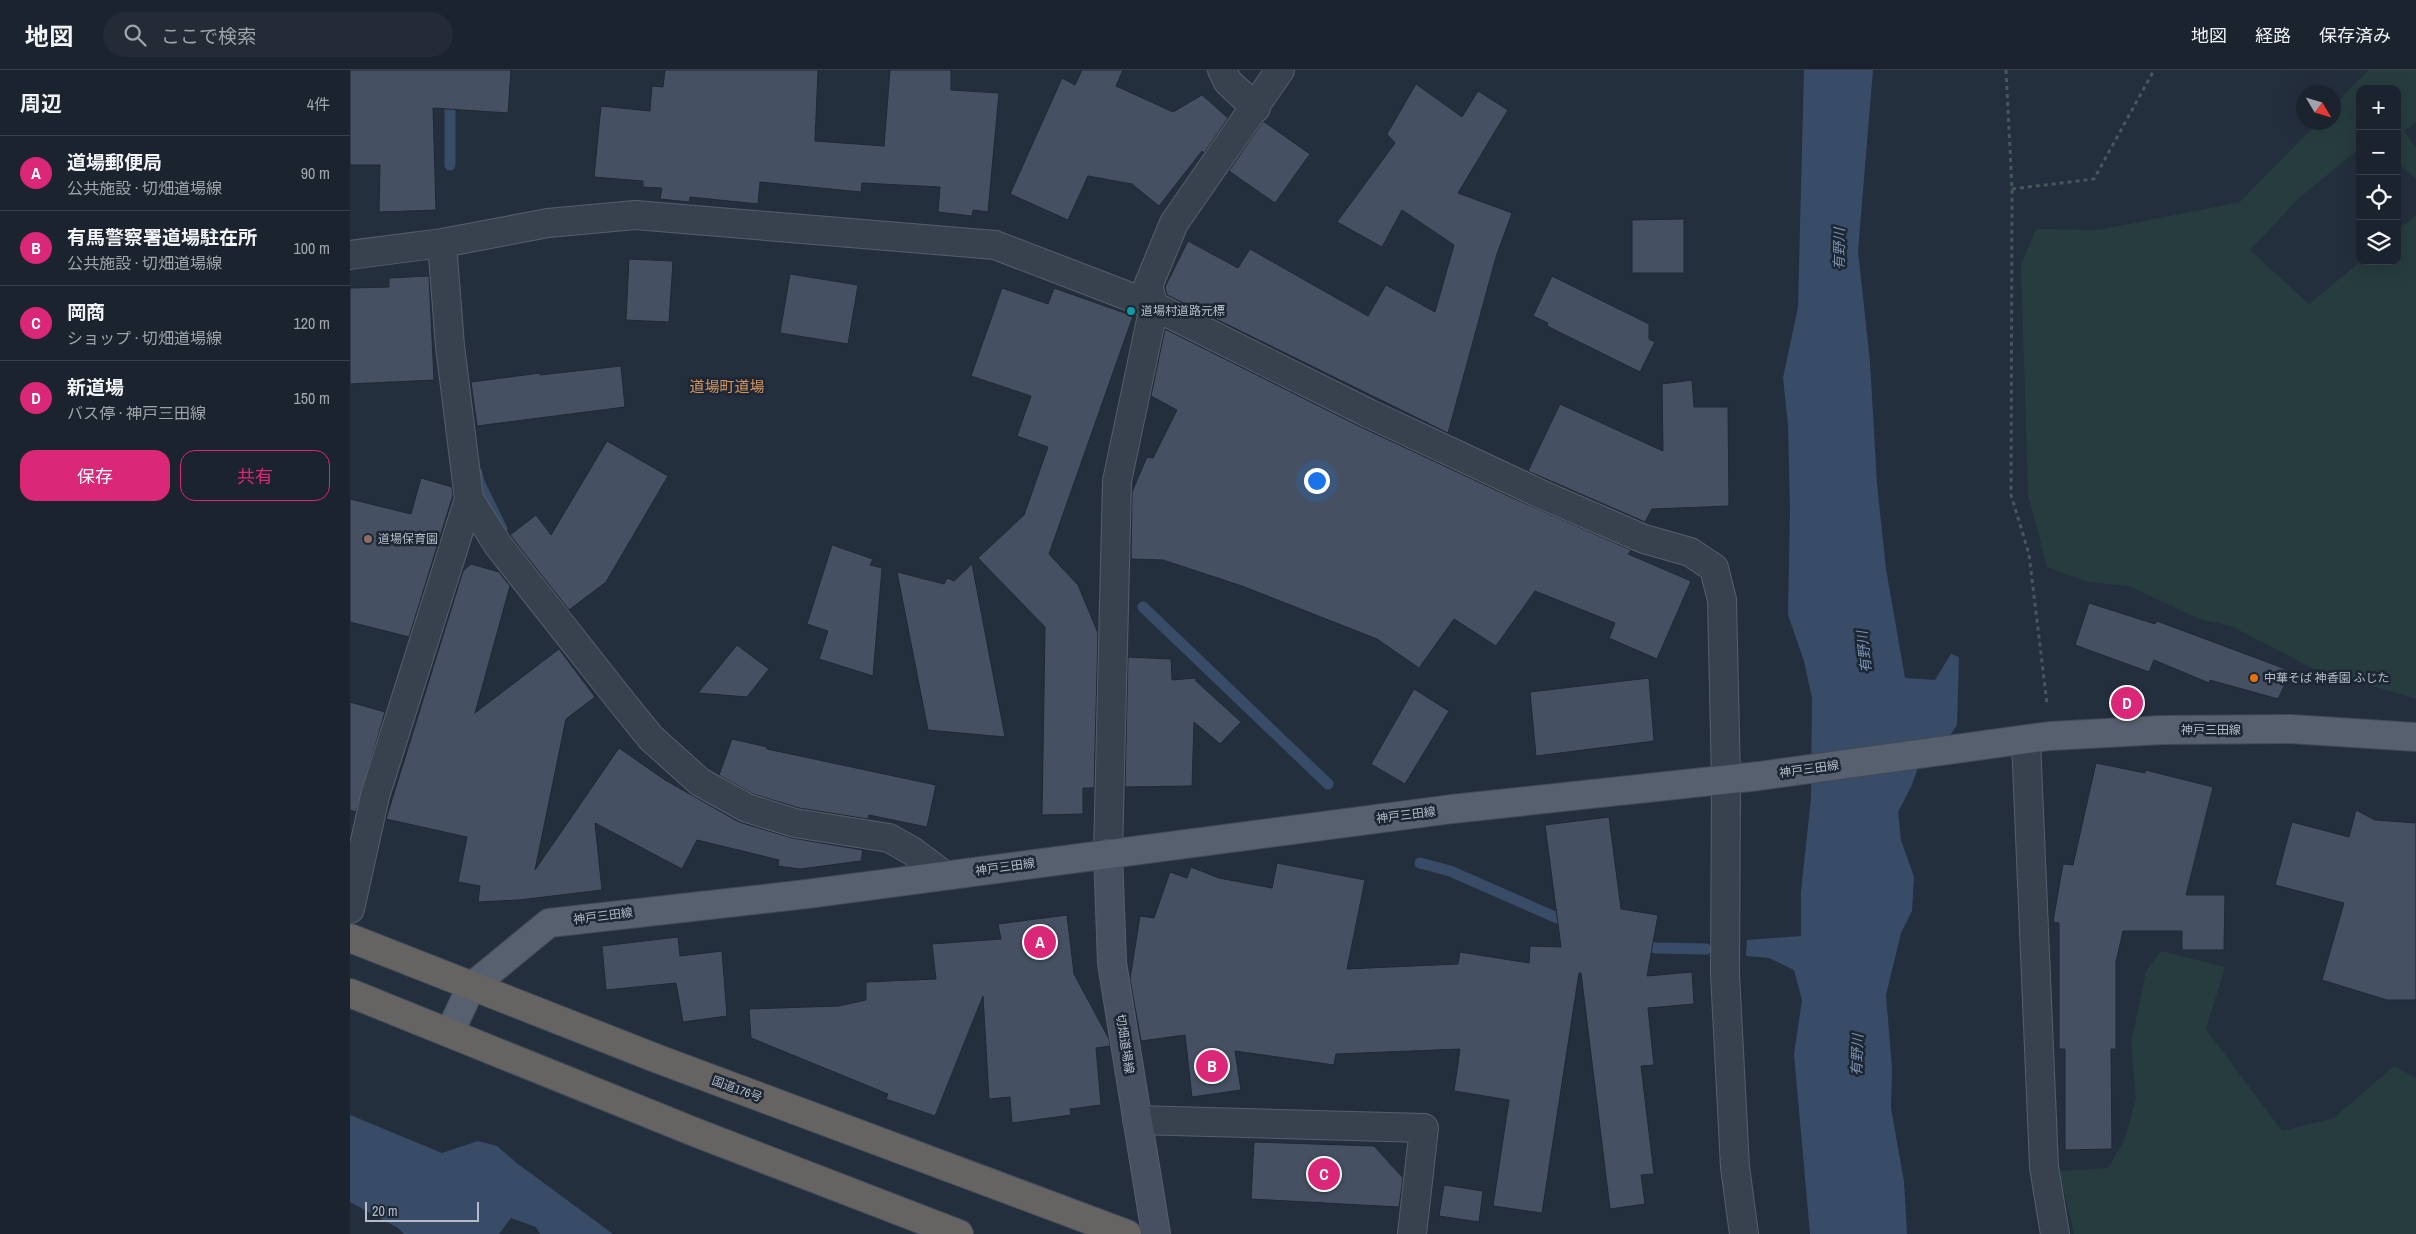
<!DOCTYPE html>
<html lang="ja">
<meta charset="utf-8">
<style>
:root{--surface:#1b232e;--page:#242b36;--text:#f1f3f6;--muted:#a0a4aa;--line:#39404a;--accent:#db2777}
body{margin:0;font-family:"Archivo Narrow","Noto Sans JP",sans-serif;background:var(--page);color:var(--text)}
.controls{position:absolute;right:15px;top:15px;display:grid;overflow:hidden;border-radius:10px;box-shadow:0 5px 20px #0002}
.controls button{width:45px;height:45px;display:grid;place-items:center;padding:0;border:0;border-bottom:1px solid var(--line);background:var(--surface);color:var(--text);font:25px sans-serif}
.compass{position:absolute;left:1946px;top:15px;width:45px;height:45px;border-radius:50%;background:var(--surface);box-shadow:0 5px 20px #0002;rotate:128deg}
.scale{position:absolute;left:15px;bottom:12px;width:114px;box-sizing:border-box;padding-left:5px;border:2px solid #b4bcc9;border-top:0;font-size:14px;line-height:18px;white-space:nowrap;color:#b4bcc9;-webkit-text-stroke:4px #1d2633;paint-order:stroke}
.you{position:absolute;left:966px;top:410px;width:18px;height:18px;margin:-12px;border:4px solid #fff;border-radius:50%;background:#1a73e8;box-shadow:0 0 0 8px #1a73e833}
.badge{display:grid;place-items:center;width:32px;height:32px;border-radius:50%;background:var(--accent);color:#fff;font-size:16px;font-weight:700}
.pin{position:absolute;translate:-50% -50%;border:2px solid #fff;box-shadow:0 1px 5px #0006}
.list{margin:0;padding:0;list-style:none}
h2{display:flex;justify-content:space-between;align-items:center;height:65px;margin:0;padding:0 20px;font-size:21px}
h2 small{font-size:16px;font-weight:400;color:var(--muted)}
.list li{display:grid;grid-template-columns:32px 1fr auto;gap:15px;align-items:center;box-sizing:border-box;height:75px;padding:0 20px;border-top:1px solid var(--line)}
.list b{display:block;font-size:19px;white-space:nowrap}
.list p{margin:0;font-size:16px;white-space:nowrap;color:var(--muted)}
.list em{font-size:16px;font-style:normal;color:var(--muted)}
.actions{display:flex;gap:10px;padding:15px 20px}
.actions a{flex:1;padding:11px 0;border:1px solid var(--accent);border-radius:15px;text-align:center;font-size:18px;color:var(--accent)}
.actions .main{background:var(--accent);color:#fff}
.icon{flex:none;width:28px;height:28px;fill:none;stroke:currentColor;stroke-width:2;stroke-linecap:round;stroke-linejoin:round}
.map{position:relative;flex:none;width:2066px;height:1164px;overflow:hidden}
header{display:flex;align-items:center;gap:30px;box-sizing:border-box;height:70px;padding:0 25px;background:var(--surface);border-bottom:1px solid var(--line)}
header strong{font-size:24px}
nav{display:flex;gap:28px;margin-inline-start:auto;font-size:18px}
.search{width:350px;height:45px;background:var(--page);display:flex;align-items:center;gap:12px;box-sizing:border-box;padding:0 18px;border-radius:28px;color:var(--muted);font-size:19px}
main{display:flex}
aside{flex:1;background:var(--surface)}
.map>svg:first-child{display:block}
.green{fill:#263c3f}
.water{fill:#394c67}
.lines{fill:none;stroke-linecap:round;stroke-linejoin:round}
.stream{stroke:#394c67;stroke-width:11}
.building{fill:#455162;stroke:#1f2835}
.minor-casing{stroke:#565f6c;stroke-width:30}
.secondary-casing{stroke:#565f6c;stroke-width:30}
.primary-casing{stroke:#414a57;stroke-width:30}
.trunk-casing{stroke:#434c59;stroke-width:30}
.path{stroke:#44595c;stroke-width:3;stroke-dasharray:4 4;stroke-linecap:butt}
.minor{stroke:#38414e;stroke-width:28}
.secondary{stroke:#465061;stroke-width:28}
.primary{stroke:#56606e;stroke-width:28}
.trunk{stroke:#656462;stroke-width:28}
.culture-dot{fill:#0f9aa8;stroke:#1d2633;stroke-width:2}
.education-dot{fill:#8d6e63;stroke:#1d2633;stroke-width:2}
.food-dot{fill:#e8710a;stroke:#1d2633;stroke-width:2}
.labels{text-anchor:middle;stroke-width:5;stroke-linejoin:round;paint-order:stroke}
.poi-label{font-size:12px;fill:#b4bcc9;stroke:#1d2633;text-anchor:start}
.street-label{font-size:12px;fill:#b4bcc9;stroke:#1d2633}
.water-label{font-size:14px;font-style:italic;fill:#7c92b1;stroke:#1d2633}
.quarter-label{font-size:15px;fill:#d59563;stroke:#1d2633}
</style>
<header>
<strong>地図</strong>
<div class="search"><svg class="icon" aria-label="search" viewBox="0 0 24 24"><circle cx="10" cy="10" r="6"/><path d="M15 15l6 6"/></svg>ここで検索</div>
<nav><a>地図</a><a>経路</a><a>保存済み</a></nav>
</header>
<main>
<aside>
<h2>周辺<small>4件</small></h2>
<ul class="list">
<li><span class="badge">A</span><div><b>道場郵便局</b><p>公共施設 · 切畑道場線</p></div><em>90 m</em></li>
<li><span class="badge">B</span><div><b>有馬警察署道場駐在所</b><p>公共施設 · 切畑道場線</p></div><em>100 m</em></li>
<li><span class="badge">C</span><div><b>岡商</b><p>ショップ · 切畑道場線</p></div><em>120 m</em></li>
<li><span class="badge">D</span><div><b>新道場</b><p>バス停 · 神戸三田線</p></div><em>150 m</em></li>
</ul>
<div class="actions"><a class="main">保存</a><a>共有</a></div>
</aside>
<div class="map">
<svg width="2066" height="1164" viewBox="0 0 2066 1164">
<rect width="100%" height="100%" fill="#242f3e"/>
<path class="green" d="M 2018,0 L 2066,0 L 2066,52 L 2054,61 L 2066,78 L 2066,109 L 2047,92 L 2047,19 L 2010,19 L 2010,78 L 1948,129 L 1900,180 L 1959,234 L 2011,191 L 2047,191 L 2047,161 L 2066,145 L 2066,629 L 1962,598 L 1881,556 L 1849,549 L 1779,516 L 1738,512 L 1697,497 L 1678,424 L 1671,195 L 1686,159 L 1749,160 L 1890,132 L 1967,53 L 1984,52 L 1984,36 Z
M 1811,881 L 1875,897 L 1856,959 L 1932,1061 L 1984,1048 L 2044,996 L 2066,1008 L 2066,1164 L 1724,1164 L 1709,1101 L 1758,1098 L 1775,1069 L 1786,1029 L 1781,973 L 1796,901 Z"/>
<path class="water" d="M 1454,0 L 1523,0 L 1508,181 L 1520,292 L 1527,414 L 1536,499 L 1555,608 L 1585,610 L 1601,584 L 1609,587 L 1607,655 L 1598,668 L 1575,678 L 1561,717 L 1548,742 L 1551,770 L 1564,807 L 1562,841 L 1551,863 L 1536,925 L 1542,999 L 1541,1038 L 1554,1112 L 1557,1164 L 1460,1164 L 1444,984 L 1452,930 L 1444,900 L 1419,888 L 1396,886 L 1397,870 L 1451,866 L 1451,822 L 1461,728 L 1462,628 L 1454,591 L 1438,545 L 1440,438 L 1438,355 L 1433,308 L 1448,237 Z
M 0,1045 L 92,1083 L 128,1071 L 147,1076 L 168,1094 L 263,1164 L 190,1164 L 186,1157 L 161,1148 L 149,1164 L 54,1164 L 48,1158 L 0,1132 Z"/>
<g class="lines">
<path class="stream" d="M 100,95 L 100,0
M 127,403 L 129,412 L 152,459
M 793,537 L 978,714
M 1070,793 L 1100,801 L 1221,854
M 1289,874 L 1306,878 L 1356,879"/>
</g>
<path class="building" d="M 0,0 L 161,0 L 158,43 L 83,38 L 86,140 L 29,142 L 30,95 L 0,95 Z
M 315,0 L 468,0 L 465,71 L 534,76 L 540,0 L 601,0 L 601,20 L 649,23 L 638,142 L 623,140 L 622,146 L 588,142 L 590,117 L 512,113 L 511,122 L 410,112 L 408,134 L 340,127 L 339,132 L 310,129 L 312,118 L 293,117 L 293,111 L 244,107 L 251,36 L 300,41 L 302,16 L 313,17 Z
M 732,0 L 773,0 L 766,16 L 823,42 L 852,25 L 878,48 L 854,83 L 852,81 L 809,136 L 782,114 L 738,106 L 718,150 L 660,124 L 712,8 L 725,15 Z
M 1066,14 L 1112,47 L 1128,21 L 1158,40 L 1108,123 L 1162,143 L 1146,187 L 1098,363 L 817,225 L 815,217 L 838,171 L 888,198 L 900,179 L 1018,246 L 1036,215 L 1085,242 L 1104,175 L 1052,140 L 1032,177 L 987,152 L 1045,73 L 1037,64 Z
M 913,51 L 960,84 L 925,133 L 879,101 Z
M 1334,149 L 1334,203 L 1282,203 L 1282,150 Z
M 279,189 L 323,191 L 319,252 L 276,250 Z
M 440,204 L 508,215 L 498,274 L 430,263 Z
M 79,206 L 84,310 L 0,314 L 0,218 L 39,217 L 39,208 Z
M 1202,206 L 1299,254 L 1299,269 L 1305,272 L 1290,302 L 1197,256 L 1198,253 L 1183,246 Z
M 652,218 L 698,234 L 704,218 L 783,246 L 699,484 L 728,515 L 748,563 L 744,718 L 733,718 L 733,744 L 692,745 L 695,557 L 628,488 L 674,445 L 698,377 L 667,366 L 681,326 L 621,306 Z
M 815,259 L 1013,358 L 1165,429 L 1281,480 L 1278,484 L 1341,511 L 1307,589 L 1259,568 L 1265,553 L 1185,521 L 1146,576 L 1104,549 L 1069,598 L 1027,569 L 892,516 L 813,490 L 781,489 L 782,422 L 797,387 L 803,388 L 827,340 L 801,326 Z
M 271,296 L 275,337 L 127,356 L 121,312 L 190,303 L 190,305 Z
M 1342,310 L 1344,337 L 1378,337 L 1379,436 L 1302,439 L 1295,452 L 1178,401 L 1210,334 L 1313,381 L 1312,314 Z
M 257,371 L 318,406 L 256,512 L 219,540 L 160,465 L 186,445 L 201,465 Z
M 71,408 L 102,417 L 103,425 L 59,567 L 0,552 L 0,429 L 61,444 Z
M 482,475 L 523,489 L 520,495 L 532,498 L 523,606 L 469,589 L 478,561 L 457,554 Z
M 121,494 L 149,502 L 160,516 L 125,643 L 209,579 L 245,627 L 216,649 L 185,800 L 269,678 L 315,710 L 389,752 L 442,768 L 513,780 L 511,791 L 450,799 L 428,796 L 429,790 L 347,770 L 332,799 L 245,753 L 252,820 L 169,830 L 128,832 L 130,816 L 108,812 L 117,767 L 36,749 L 113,501 Z
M 622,494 L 655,667 L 578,660 L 547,502 L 594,514 L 597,508 L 604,511 Z
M 1739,533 L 1805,554 L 1807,551 L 1941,601 L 1928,629 L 1860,610 L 1859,613 L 1804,590 L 1799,602 L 1725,575 Z
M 387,575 L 419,599 L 397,627 L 348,623 Z
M 778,587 L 821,589 L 822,610 L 846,608 L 846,611 L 891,652 L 870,674 L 844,652 L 842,716 L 775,717 Z
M 1299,608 L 1304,671 L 1186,686 L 1180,622 Z
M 1064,619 L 1099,641 L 1055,714 L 1021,694 Z
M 0,632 L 35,642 L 6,742 L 0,740 Z
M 382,669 L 417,677 L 417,679 L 586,715 L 577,757 L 519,745 L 518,749 L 449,738 L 403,724 L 369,705 Z
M 1746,693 L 1795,703 L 1795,700 L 1863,717 L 1836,825 L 1875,825 L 1874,880 L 1832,880 L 1832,861 L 1773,861 L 1766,892 L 1766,979 L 1761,979 L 1762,1079 L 1715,1080 L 1715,979 L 1709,979 L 1709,853 L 1703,852 L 1713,794 L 1723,795 Z
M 2006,740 L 2025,750 L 2066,753 L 2066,930 L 2037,930 L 1972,910 L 1994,833 L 1925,815 L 1942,752 L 1999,767 Z
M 1259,747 L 1271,839 L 1308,845 L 1297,906 L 1342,902 L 1344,934 L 1298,938 L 1304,995 L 1291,996 L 1304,1104 L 1291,1105 L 1295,1134 L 1260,1139 L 1231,903 L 1229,903 L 1192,1143 L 1143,1136 L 1159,1030 L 1104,1021 L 1110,979 L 986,984 L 984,995 L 885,981 L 891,1020 L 842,1027 L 835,965 L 791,971 L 780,909 L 790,846 L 804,848 L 820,802 L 837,808 L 841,797 L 869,808 L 922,818 L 927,793 L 1015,810 L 997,899 L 1108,894 L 1110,882 L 1179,893 L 1180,876 L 1211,877 L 1195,755 Z
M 717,845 L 724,904 L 759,969 L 760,976 L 746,978 L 751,1035 L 720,1039 L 721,1045 L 662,1053 L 660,1027 L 639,1029 L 633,926 L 585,1046 L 536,1029 L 538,1024 L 401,968 L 399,939 L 489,936 L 516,930 L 516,912 L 586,909 L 582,874 L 651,869 L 648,854 Z
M 328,867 L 330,886 L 372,881 L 377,946 L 333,952 L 326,913 L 256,920 L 252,876 Z
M 904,1072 L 1024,1076 L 1053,1108 L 1049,1137 L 901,1129 Z
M 1094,1115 L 1133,1121 L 1129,1152 L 1089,1146 Z"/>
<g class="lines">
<defs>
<path id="minor" d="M 872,0 L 878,12 L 906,38
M 92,173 L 100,276 L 119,429 L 148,475 L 275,636 L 301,668 L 350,712 L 397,738 L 445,753 L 539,768 L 562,781 L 594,805
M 0,185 L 92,173 L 198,153 L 285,145 L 645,175 L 804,236 L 1020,344 L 1195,426 L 1294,469 L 1340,482 L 1364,498 L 1372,530 L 1376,710 L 1375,904 L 1385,1097 L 1394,1164
M 1676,671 L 1694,1097 L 1705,1164
M 758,783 L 767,411 L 804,236 L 798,216 L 824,153 L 930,0
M 0,839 L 25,726 L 119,429
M 787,1050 L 1074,1058 L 1062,1164"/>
<path id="secondary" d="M 758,783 L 762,893 L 806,1164"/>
<path id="primary" d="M 100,962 L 121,917 L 199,853 L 457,824 L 1102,739 L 1409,706 L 1700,666 L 1813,660 L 1941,659 L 2066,667"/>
<path id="trunk" d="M 0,868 L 308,989 L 777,1164
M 0,923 L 347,1063 L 609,1164"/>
</defs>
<use href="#minor" class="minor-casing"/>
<use href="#secondary" class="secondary-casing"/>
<use href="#primary" class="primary-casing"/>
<use href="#trunk" class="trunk-casing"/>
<path class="path" d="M 1656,0 L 1662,119 L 1661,425 L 1679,484 L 1697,634
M 1662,119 L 1744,109 L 1804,0"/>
<use href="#minor" class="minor"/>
<use href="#secondary" class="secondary"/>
<use href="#primary" class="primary"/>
<use href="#trunk" class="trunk"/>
</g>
<circle class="culture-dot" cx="781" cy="241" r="5"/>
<circle class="education-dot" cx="18" cy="469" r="5"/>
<circle class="food-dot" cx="1904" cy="608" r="5"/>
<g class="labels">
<g class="poi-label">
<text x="791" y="245">道場村道路元標</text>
<text x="28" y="473">道場保育園</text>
<text x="1914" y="612">中華そば 神香園 ふじた</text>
</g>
<g class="street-label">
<text x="1861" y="664">神戸三田線</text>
<text transform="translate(1459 699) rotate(-8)" y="4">神戸三田線</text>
<text transform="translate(1056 745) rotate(-7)" y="4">神戸三田線</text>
<text transform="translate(655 797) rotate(-8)" y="4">神戸三田線</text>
<text transform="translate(253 846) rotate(-7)" y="4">神戸三田線</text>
<text transform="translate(775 974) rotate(81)" y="4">切畑道場線</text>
<text transform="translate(387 1019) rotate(20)" y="4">国道176号</text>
</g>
<g class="water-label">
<text transform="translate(1489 179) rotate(-89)" y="5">有野川</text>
<text transform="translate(1514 582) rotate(-96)" y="5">有野川</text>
<text transform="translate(1507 985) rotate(-88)" y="5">有野川</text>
</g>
<g class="quarter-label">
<text x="377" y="322">道場町道場</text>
</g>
</g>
</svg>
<div class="controls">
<button>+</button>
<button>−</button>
<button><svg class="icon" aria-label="locate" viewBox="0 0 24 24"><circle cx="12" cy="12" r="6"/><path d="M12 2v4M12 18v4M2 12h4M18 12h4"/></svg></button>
<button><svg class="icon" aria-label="layers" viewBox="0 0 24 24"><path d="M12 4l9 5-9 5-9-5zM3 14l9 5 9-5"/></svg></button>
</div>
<svg class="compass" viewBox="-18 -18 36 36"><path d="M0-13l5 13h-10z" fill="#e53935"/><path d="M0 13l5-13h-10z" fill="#a0a4aa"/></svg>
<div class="scale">20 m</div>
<div class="you"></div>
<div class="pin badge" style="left:690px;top:872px">A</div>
<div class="pin badge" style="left:862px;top:996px">B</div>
<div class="pin badge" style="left:974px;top:1104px">C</div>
<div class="pin badge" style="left:1777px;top:633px">D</div>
</div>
</main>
